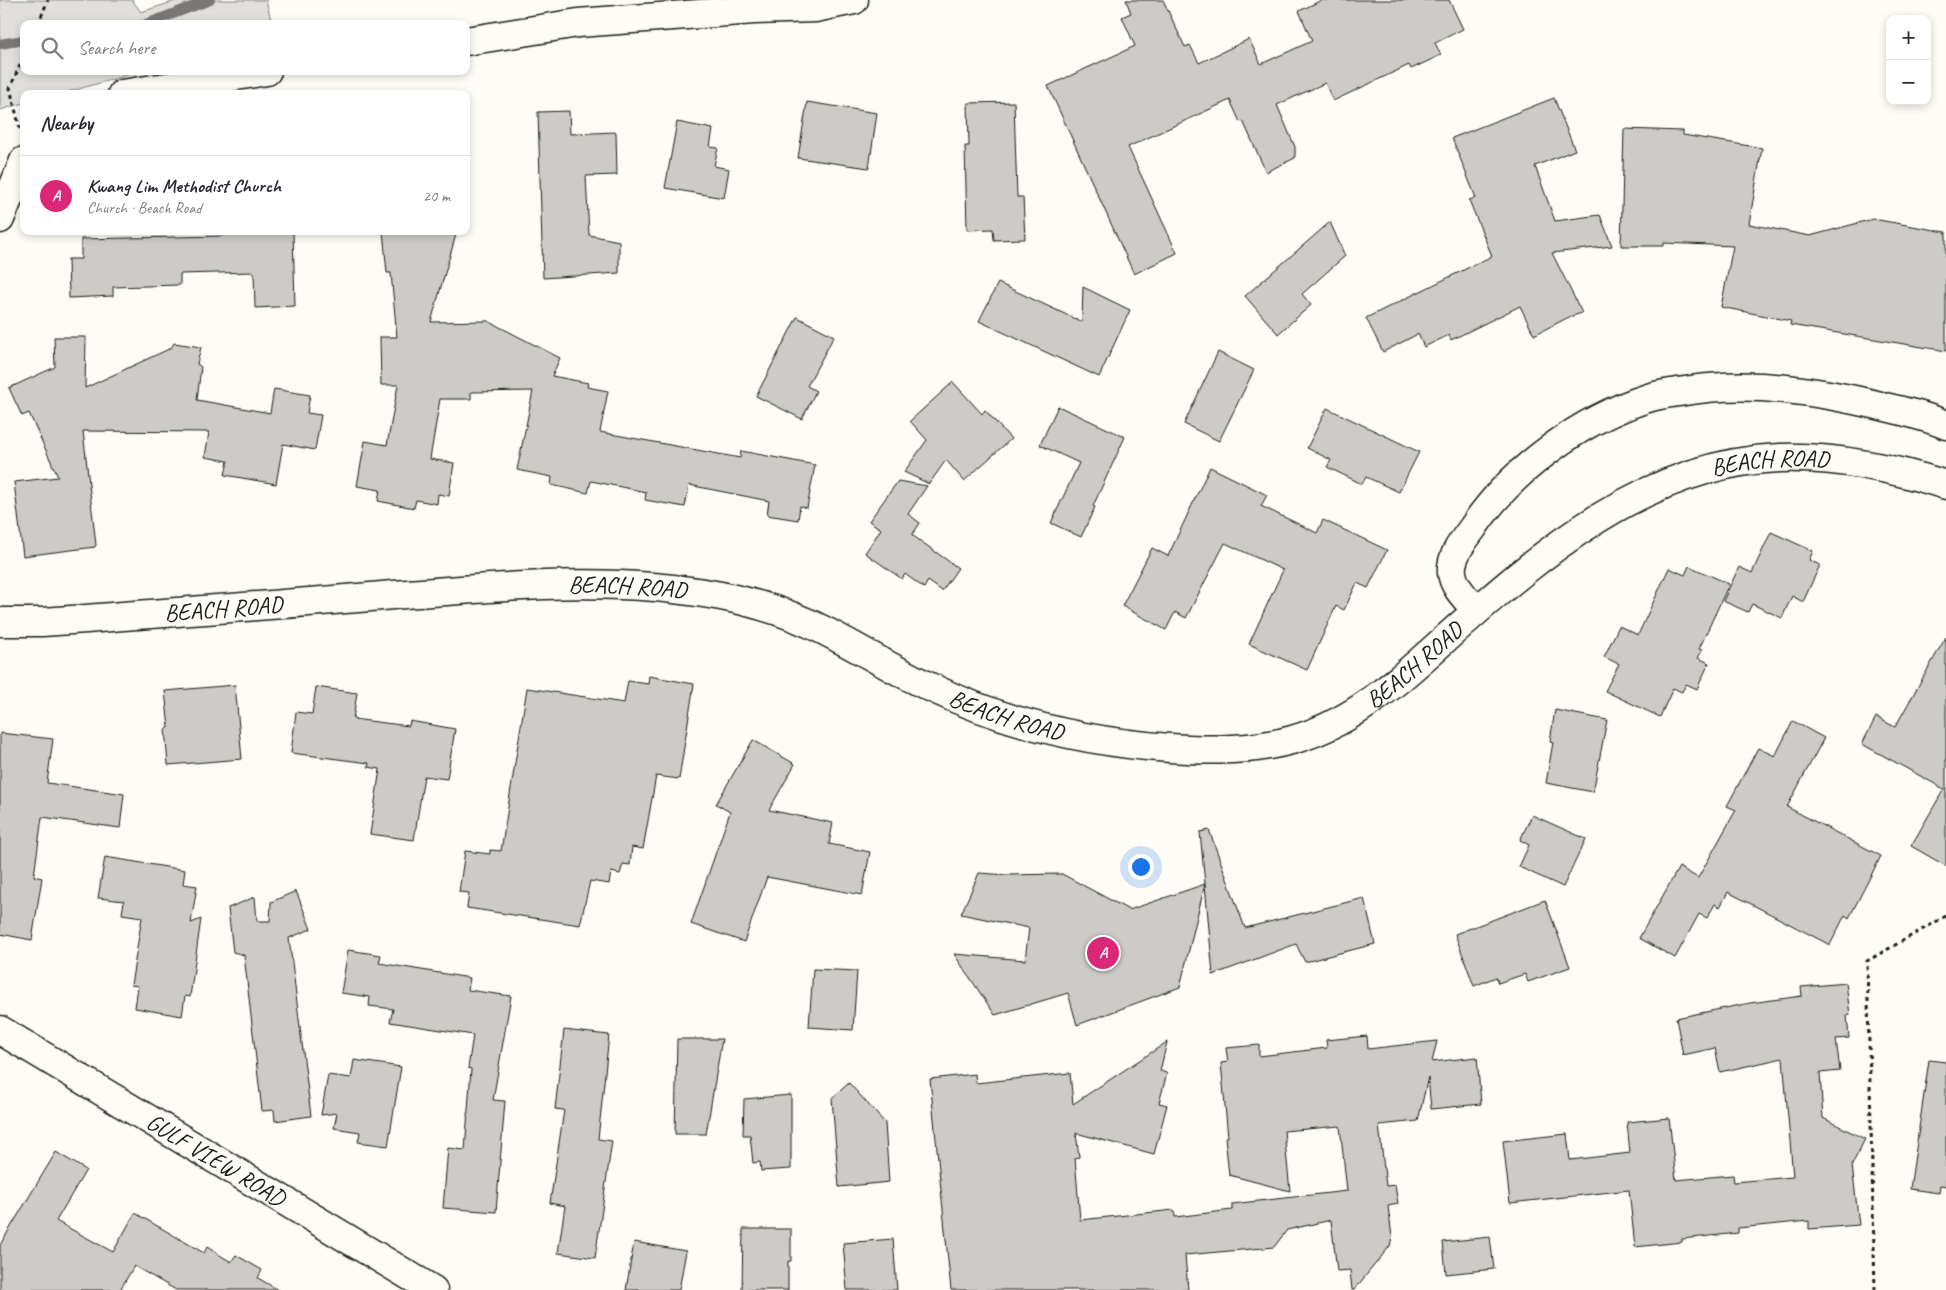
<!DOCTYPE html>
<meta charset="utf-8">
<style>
:root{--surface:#fff;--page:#f7f7f7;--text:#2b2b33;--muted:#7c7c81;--line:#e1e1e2;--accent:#db2777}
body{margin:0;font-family:Caveat,sans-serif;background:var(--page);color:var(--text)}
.controls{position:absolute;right:15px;top:15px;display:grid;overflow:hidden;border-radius:10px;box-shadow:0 2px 8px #0003}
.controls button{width:45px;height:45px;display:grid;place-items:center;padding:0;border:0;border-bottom:1px solid var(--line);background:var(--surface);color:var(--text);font:25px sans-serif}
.you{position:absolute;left:1140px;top:866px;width:18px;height:18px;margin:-12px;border:4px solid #fff;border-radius:50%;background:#1a73e8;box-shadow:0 0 0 8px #1a73e833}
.badge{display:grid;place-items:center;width:32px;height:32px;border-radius:50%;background:var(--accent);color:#fff;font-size:16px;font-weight:700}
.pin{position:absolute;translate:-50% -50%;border:2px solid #fff;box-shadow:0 1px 5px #0006}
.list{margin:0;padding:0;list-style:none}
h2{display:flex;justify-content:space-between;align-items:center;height:65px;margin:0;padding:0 20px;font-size:21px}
h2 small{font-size:16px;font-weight:400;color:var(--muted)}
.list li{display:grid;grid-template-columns:32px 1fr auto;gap:15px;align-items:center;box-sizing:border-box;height:80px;padding:0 20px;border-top:1px solid var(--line)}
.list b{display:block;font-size:19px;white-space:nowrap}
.list p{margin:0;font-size:16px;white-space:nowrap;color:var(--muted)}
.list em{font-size:16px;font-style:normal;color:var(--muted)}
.icon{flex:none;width:28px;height:28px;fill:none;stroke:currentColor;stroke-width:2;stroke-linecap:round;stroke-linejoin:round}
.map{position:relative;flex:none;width:1946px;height:1290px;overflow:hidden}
.search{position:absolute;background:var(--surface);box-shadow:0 2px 8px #0003;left:20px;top:20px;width:450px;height:55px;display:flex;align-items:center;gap:12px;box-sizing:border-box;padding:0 18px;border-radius:10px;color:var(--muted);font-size:19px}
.panel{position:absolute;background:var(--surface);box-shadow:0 2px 8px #0003;left:20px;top:90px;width:450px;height:145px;border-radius:10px}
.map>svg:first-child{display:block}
.green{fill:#e0dfdb;stroke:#7e7e7c}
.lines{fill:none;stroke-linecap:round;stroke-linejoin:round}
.stream{stroke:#797876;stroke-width:10}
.building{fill:#cccbc8;stroke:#1c1c1c}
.minor-casing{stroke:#1c1c1c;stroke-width:31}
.major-casing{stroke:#1c1c1c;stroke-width:31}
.path{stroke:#1c1c1c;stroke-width:3;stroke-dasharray:4 4;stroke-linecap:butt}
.minor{stroke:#fdfcf7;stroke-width:28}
.major{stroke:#fdfcf7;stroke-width:28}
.labels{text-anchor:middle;stroke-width:4;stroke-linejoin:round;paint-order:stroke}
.street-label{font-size:24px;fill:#1c1c1c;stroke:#fdfcf7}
</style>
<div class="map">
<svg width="1946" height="1290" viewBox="0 0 1946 1290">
<rect width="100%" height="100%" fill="#fdfcf7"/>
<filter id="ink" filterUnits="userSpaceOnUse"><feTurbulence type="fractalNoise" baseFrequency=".02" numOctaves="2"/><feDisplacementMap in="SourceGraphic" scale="10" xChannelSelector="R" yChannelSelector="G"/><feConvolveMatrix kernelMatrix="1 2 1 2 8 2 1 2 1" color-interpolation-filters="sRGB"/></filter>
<g filter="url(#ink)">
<path class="green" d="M 0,0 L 132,0 L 141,12 L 179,0 L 266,0 L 272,24 L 24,24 L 24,71 L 143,71 L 60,94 L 24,94 L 24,103 L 0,110 Z"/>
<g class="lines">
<path class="stream" d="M 146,24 L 210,0
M 0,44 L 24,40"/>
</g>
<path class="building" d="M 1126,0 L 1163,0 L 1185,47 L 1190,45 L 1199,63 L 1249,39 L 1261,64 L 1312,41 L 1299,11 L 1322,0 L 1449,0 L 1463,29 L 1435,43 L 1441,55 L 1411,69 L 1409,65 L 1333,101 L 1325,83 L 1277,105 L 1295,147 L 1295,158 L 1266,172 L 1243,121 L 1240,122 L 1230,100 L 1128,147 L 1177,253 L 1134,274 L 1048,86 L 1135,46 L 1122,17 L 1131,13 Z
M 1554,98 L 1575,150 L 1535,166 L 1555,221 L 1600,215 L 1612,246 L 1552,253 L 1582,313 L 1569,317 L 1534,335 L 1520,306 L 1451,340 L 1449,335 L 1424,347 L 1418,334 L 1383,352 L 1366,318 L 1492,256 L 1469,200 L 1476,198 L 1452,138 Z
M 807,102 L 877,113 L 869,168 L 798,158 Z
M 1014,102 L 1017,197 L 1023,197 L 1025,239 L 994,240 L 993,229 L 967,230 L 965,146 L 969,146 L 968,103 Z
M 569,111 L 570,134 L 616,132 L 617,175 L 586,176 L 589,235 L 619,241 L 619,273 L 543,278 L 538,112 Z
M 677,122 L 713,129 L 710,147 L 718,148 L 714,166 L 729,169 L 724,198 L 665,188 Z
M 1624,129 L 1683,131 L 1683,135 L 1762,148 L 1749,224 L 1810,236 L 1873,219 L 1946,232 L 1946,351 L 1790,325 L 1791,321 L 1721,307 L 1733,246 L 1664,243 L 1664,246 L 1621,246 Z
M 1330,222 L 1345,256 L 1302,294 L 1311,305 L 1278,334 L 1245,296 Z
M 222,231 L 293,231 L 295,306 L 255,308 L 254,272 L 180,274 L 180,285 L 113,287 L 113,296 L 69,298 L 68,259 L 81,259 L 81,239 L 222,236 Z
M 383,231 L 457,231 L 431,322 L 488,321 L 560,358 L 552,376 L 588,383 L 587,387 L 608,391 L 600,432 L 740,458 L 741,451 L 815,465 L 807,508 L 800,506 L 798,520 L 767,515 L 769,501 L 689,485 L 685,507 L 645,500 L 646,492 L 591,481 L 588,493 L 551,485 L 552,477 L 517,470 L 533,391 L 471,392 L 471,399 L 440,399 L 430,459 L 454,463 L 449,496 L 438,494 L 437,504 L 416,500 L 414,508 L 378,501 L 380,490 L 357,486 L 365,441 L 387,445 L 398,385 L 381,385 L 380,337 L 397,337 L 391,273 L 387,273 Z
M 998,283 L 1082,322 L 1083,287 L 1130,310 L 1099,377 L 979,321 Z
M 797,317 L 834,336 L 807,386 L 816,391 L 802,419 L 756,396 Z
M 54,337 L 86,337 L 85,388 L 171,348 L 174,343 L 201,347 L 197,364 L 201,367 L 197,400 L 270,413 L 274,389 L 310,395 L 307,413 L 321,415 L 315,450 L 283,444 L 276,484 L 225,475 L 228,461 L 205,457 L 209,432 L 83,431 L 96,545 L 95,547 L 23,556 L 14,482 L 58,477 L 29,413 L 22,416 L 9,388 L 55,367 Z
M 1218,352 L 1254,370 L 1219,441 L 1184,424 Z
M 953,382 L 982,414 L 985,410 L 1011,439 L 964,481 L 946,460 L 929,484 L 904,472 L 927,440 L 910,421 Z
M 1058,406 L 1125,437 L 1093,506 L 1095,507 L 1081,537 L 1051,523 L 1079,463 L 1040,445 Z
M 1327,408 L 1419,452 L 1399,492 L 1366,477 L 1362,484 L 1327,467 L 1331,460 L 1307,448 Z
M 1210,467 L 1267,495 L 1261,506 L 1317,533 L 1323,520 L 1387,550 L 1368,588 L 1357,583 L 1344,610 L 1336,606 L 1307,670 L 1249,644 L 1283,570 L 1225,543 L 1186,618 L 1175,612 L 1166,630 L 1122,606 L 1152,548 L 1168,556 Z
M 898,481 L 927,486 L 908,514 L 920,523 L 912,535 L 958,568 L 942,591 L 928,581 L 924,588 L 905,574 L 902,579 L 865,553 L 881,529 L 869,521 Z
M 1771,532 L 1813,551 L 1809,560 L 1820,565 L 1803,602 L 1792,596 L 1782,618 L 1752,604 L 1748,612 L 1723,601 L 1739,567 L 1752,573 Z
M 1689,566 L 1729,584 L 1699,649 L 1702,650 L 1698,658 L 1709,663 L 1697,689 L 1686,684 L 1682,692 L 1673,688 L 1660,717 L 1605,691 L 1619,664 L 1604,657 L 1619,626 L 1638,635 L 1669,568 L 1685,575 Z
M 1946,637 L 1946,866 L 1911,846 L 1944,789 L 1862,744 L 1876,717 L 1895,727 Z
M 649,676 L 694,684 L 679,779 L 656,776 L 643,849 L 632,847 L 630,865 L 623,864 L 620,874 L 611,872 L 609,884 L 590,881 L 580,925 L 467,908 L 469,893 L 459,892 L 465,851 L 490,854 L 490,850 L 501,851 L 527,688 L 624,703 L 628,681 L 648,684 Z
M 235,685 L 242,759 L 168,765 L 165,729 L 169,728 L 165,691 Z
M 316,687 L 357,693 L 353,719 L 409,726 L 410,721 L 455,729 L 447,779 L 424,776 L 414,840 L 370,834 L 380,769 L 368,767 L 369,763 L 291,753 L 296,712 L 312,714 Z
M 1555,710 L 1607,720 L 1593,792 L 1546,783 L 1553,742 L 1550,741 Z
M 1793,721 L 1824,738 L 1787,807 L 1881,856 L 1849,918 L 1845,915 L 1830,945 L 1728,892 L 1720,907 L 1715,904 L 1707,918 L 1699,914 L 1675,958 L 1639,938 L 1679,867 L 1698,878 L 1736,810 L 1727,806 L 1758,748 L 1775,756 Z
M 0,733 L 53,739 L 47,783 L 124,794 L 120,828 L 42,817 L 34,876 L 42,878 L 32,940 L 0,934 Z
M 753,740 L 795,764 L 769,810 L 833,823 L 829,844 L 870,852 L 862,895 L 767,877 L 744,942 L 691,924 L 730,812 L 716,804 Z
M 1532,815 L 1586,839 L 1563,887 L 1519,867 L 1529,845 L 1520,840 Z
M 1209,830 L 1245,928 L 1364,898 L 1375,944 L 1305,962 L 1296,944 L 1213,975 L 1205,884 L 1180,987 L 1077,1025 L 1068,993 L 995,1015 L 954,954 L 1025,960 L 1029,928 L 961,914 L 979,873 L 1007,875 L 1062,874 L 1129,910 L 1205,884 L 1200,832 Z
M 105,857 L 185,870 L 183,884 L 197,886 L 191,923 L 201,919 L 190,997 L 185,996 L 182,1016 L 135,1008 L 138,986 L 131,985 L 142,917 L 122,914 L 124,901 L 98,898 Z
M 296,891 L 311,929 L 289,938 L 311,1116 L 275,1121 L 274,1110 L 262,1111 L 244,955 L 233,952 L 228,908 L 255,897 L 257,921 L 270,921 L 271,902 Z
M 1545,900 L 1570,967 L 1528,982 L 1525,974 L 1498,983 L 1496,977 L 1474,986 L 1455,934 Z
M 348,950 L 381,955 L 379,963 L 470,978 L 468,990 L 511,996 L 493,1100 L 505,1101 L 496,1212 L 443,1208 L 448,1148 L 465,1150 L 471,1069 L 468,1068 L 473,1035 L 390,1022 L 393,1009 L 369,1006 L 370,997 L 341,993 Z
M 813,969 L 857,971 L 853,1030 L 809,1027 Z
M 1846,983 L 1850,1015 L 1847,1016 L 1849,1038 L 1836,1039 L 1840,1071 L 1820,1073 L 1823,1118 L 1865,1139 L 1852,1165 L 1859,1225 L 1809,1229 L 1809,1221 L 1738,1228 L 1738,1233 L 1682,1239 L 1682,1242 L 1635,1247 L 1629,1190 L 1510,1203 L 1503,1141 L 1567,1134 L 1570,1160 L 1630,1153 L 1627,1122 L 1669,1118 L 1676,1180 L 1733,1175 L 1734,1182 L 1793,1177 L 1783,1058 L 1720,1072 L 1715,1048 L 1683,1055 L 1676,1018 L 1750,1003 L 1802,996 L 1801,987 Z
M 564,1030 L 609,1035 L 598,1139 L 612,1141 L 595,1258 L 558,1253 L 565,1206 L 550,1203 L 564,1110 L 555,1109 Z
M 1367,1036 L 1368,1049 L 1437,1041 L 1432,1062 L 1477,1057 L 1481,1104 L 1431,1109 L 1428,1077 L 1418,1121 L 1379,1125 L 1386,1186 L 1395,1185 L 1398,1204 L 1388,1206 L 1392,1237 L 1390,1246 L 1354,1290 L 1352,1290 L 1350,1270 L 1337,1271 L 1331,1220 L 1287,1230 L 1274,1247 L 1185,1255 L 1188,1290 L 951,1290 L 930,1079 L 975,1074 L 976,1083 L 1070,1073 L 1073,1104 L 1167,1042 L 1160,1071 L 1167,1073 L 1159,1103 L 1167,1105 L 1154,1154 L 1076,1133 L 1079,1157 L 1075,1158 L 1080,1220 L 1174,1210 L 1175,1217 L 1232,1210 L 1232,1204 L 1347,1191 L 1340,1126 L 1284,1131 L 1290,1191 L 1229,1175 L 1225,1137 L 1228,1137 L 1221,1063 L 1228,1062 L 1226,1048 L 1259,1045 L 1259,1056 L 1327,1048 L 1326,1040 Z
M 677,1039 L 722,1039 L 706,1134 L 675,1134 Z
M 354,1060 L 401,1067 L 388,1146 L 358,1142 L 360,1132 L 334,1128 L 337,1113 L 321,1115 L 328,1075 L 351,1078 Z
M 1929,1060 L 1946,1062 L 1946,1186 L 1940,1185 L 1939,1193 L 1910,1189 Z
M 849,1083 L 885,1123 L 889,1182 L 839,1187 L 832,1098 Z
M 791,1095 L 791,1169 L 761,1171 L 760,1162 L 753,1163 L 750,1135 L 743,1135 L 744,1099 Z
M 56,1152 L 86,1170 L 56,1221 L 113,1252 L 135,1213 L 204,1253 L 207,1247 L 231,1262 L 236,1255 L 262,1270 L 258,1278 L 278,1290 L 176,1290 L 134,1266 L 120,1290 L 0,1290 L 0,1245 Z
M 743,1229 L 791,1229 L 791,1261 L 788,1261 L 788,1290 L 742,1290 Z
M 1490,1237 L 1494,1269 L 1446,1274 L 1443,1242 Z
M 893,1239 L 897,1290 L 847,1290 L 843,1243 Z
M 634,1242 L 686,1251 L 679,1290 L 626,1290 Z"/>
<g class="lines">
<defs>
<g id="minor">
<path d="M 466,41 L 578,23 L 754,10 L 815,8 L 854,0"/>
<path d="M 122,94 L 267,71"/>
<path d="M 0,219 L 24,161"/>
<path d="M 1476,610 C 1467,599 1454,588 1452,573 C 1450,557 1463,541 1472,529 C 1511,470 1581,419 1648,398 C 1660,394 1673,393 1685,391 C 1750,380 1818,391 1881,406 C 1903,411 1925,416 1946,425"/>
<path id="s1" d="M 0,1030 L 433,1290"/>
</g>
<g id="major">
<path id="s2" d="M 0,622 L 42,622 L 86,619 C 188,611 291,604 393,595 C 506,587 609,575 721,596 C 757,603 792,614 825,631 C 860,649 894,670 930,687 C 1005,723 1086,742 1170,748 C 1203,750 1236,751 1269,745 C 1343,733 1391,687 1445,639 C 1540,554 1646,463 1780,458 C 1837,456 1892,468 1946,485"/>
</g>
</defs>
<use href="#minor" class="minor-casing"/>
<use href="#major" class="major-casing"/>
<path class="path" d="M 38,24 L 48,0
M 20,129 L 10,88 L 24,56
M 1875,1290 L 1867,961 L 1946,916"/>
<use href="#minor" class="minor"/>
<use href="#major" class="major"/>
</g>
</g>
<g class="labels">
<g class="street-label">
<text dy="8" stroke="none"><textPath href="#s2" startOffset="1888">BEACH ROAD</textPath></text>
<text dy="8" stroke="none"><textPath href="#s2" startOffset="629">BEACH ROAD</textPath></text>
<text dy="8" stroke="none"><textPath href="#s2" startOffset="224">BEACH ROAD</textPath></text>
<text dy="8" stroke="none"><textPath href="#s2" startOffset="1469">BEACH ROAD</textPath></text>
<text dy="8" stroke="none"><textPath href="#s2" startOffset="1034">BEACH ROAD</textPath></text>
<text dy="8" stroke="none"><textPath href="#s1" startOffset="252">GULF VIEW ROAD</textPath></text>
</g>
</g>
</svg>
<div class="controls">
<button>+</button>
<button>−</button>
</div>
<div class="you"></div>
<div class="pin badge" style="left:1103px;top:953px">A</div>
<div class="search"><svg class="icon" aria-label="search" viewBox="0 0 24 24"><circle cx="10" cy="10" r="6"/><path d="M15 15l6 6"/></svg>Search here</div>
<section class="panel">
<h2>Nearby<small></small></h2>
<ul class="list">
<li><span class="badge">A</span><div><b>Kwang Lim Methodist Church</b><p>Church · Beach Road</p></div><em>20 m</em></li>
</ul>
</section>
</div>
